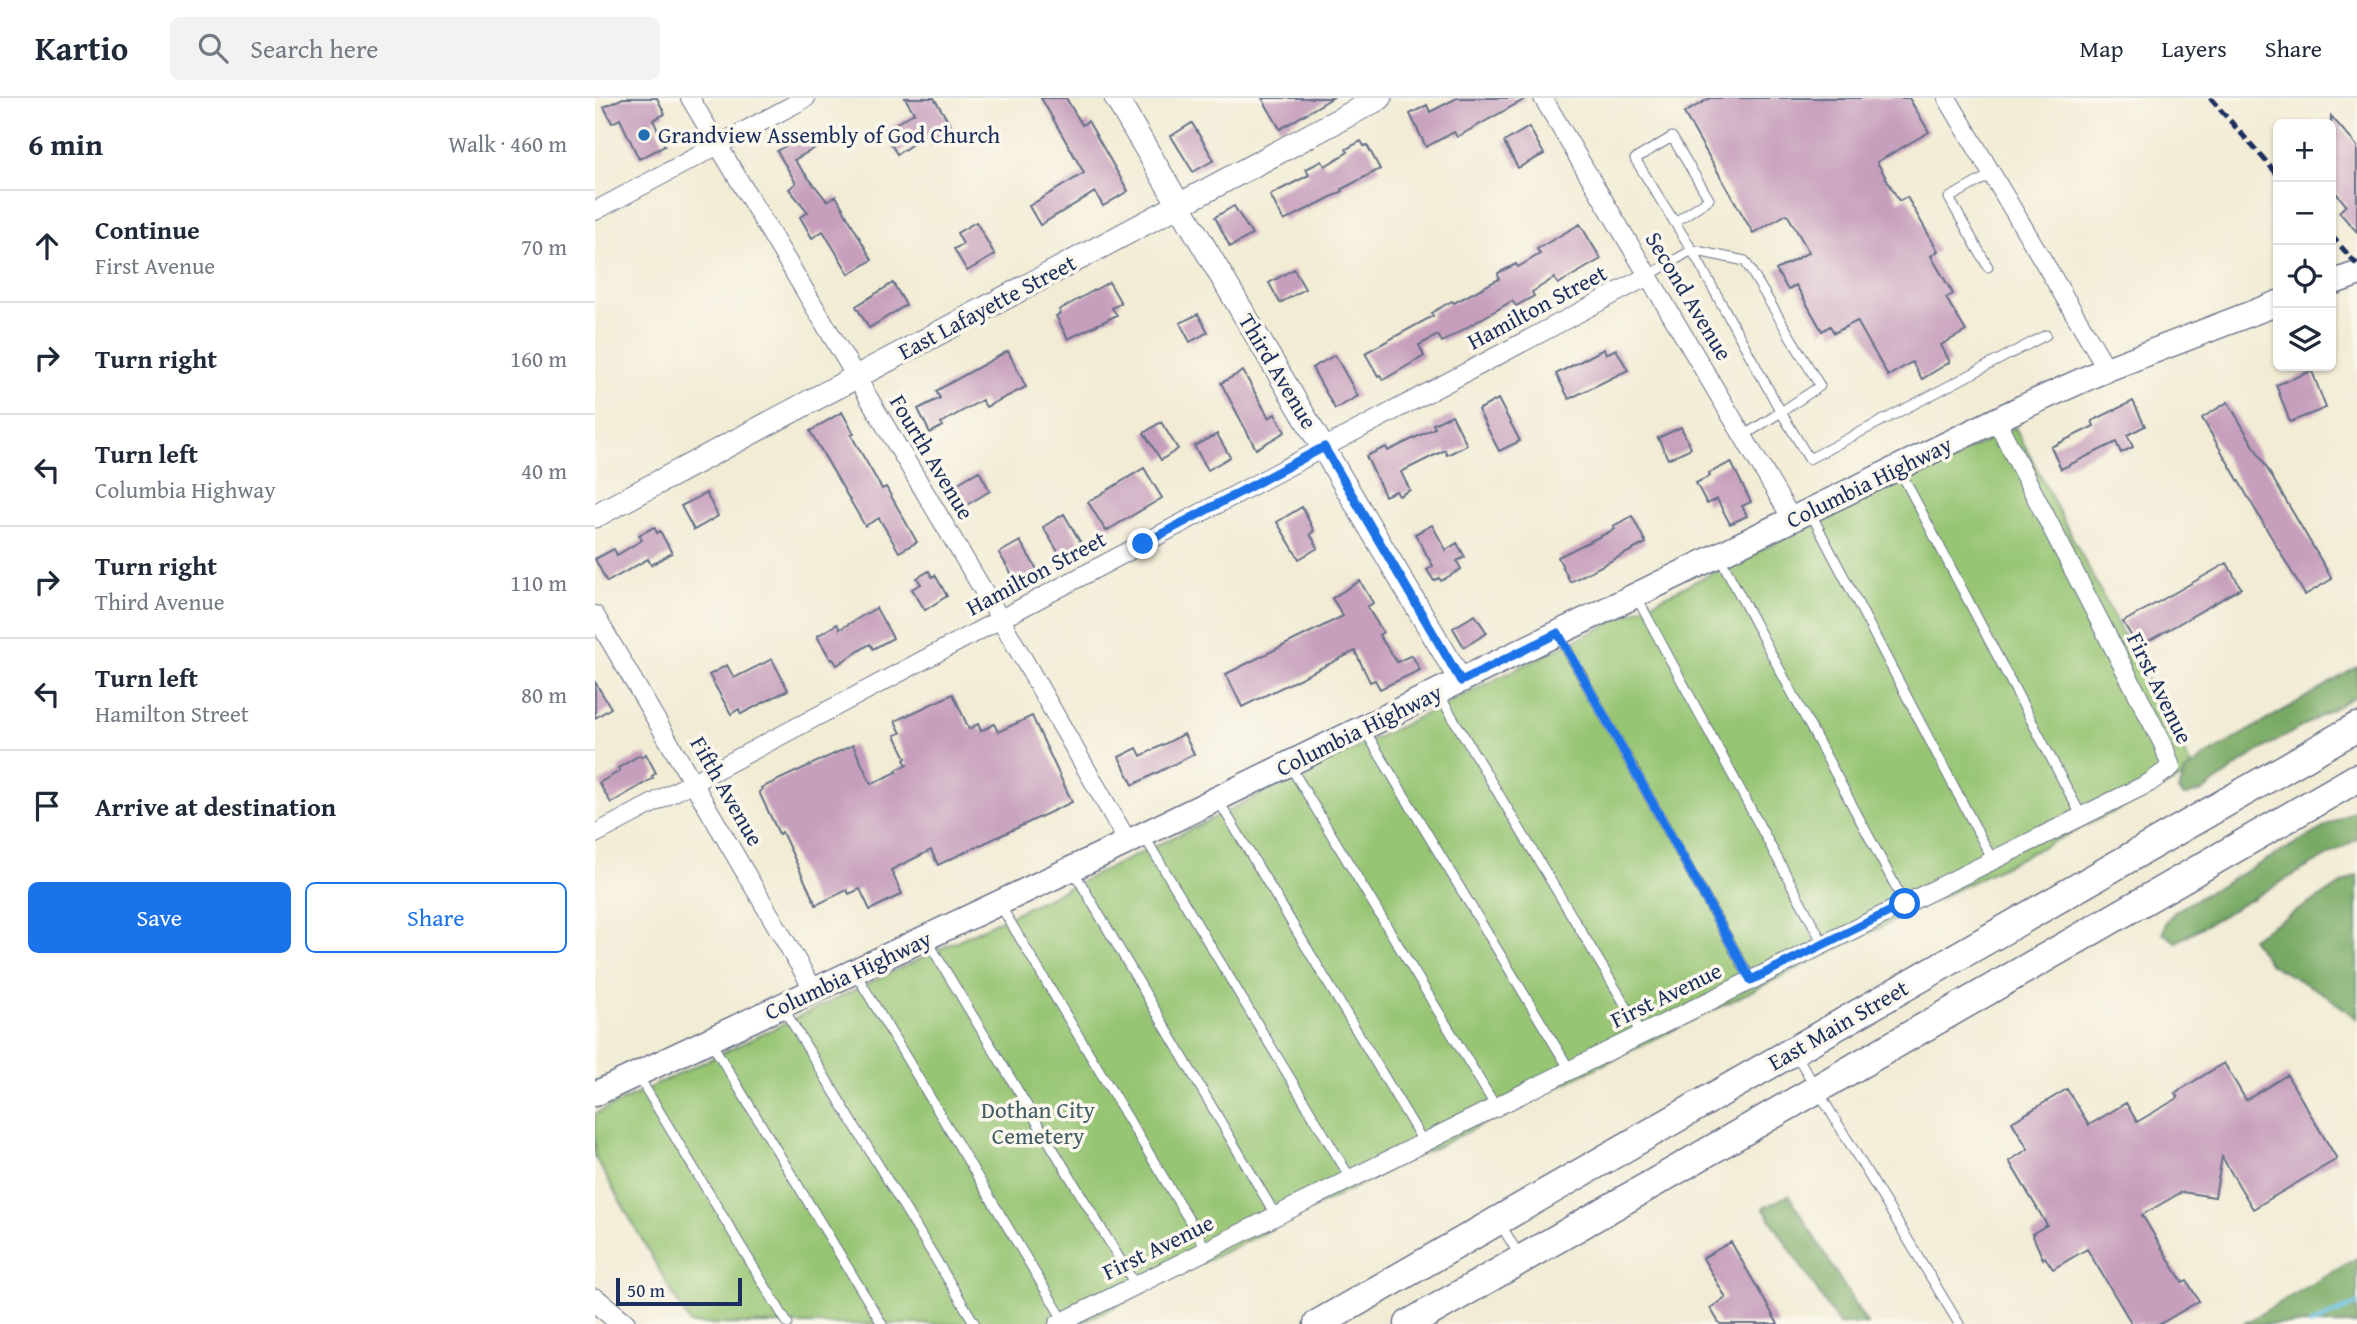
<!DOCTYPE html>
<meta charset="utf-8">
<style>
:root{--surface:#fff;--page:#f2f2f3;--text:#1f2937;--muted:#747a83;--line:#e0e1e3;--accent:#1a73e8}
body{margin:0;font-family:"Gentium Book Plus",serif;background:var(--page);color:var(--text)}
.controls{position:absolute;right:21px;top:21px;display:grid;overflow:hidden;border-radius:10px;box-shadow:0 2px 5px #0004}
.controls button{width:63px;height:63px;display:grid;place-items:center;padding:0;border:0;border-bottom:2px solid var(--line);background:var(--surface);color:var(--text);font:35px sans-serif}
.scale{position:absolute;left:21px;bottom:18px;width:126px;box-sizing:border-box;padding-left:7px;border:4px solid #1b2f5e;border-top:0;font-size:19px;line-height:24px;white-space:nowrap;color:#1b2f5e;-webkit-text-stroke:5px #fbf7ec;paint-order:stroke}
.stop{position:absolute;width:21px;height:21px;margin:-16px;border:5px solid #1a73e8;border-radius:50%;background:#fff}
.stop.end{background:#1a73e8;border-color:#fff;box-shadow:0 2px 7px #0008}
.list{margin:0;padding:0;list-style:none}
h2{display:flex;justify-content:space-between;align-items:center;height:91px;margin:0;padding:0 28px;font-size:30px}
h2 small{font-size:23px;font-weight:400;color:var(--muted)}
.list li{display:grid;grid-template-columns:46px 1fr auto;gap:21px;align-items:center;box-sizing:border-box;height:112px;padding:0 28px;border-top:2px solid var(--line)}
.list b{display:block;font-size:26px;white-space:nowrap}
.list p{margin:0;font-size:23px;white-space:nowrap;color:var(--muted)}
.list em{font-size:23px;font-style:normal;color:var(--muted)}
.actions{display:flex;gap:14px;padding:21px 28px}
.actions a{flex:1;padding:16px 0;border:2px solid var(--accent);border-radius:10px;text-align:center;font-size:24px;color:var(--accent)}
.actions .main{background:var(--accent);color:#fff}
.icon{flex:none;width:38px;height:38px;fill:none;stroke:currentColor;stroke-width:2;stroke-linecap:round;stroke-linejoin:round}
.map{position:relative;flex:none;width:1762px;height:1226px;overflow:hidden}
header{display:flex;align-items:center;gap:42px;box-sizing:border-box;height:98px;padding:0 35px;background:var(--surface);border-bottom:2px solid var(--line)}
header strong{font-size:33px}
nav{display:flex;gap:38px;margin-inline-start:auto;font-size:24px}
.search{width:490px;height:63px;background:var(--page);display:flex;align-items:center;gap:18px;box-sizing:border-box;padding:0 24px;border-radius:10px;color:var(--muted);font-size:26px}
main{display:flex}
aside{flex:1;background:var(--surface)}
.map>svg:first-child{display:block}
.green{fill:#97c573;stroke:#597a68;stroke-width:2}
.forest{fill:#79aa65;stroke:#4a6c62;stroke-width:2}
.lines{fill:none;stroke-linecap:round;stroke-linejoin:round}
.stream{stroke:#60bcde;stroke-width:5}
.building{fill:#c69fbc}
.service-casing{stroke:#667188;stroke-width:11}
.minor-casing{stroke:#667188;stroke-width:20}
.tertiary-casing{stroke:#667188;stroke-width:25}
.secondary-casing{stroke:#667188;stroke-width:27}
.primary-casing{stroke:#667188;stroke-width:31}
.service{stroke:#fff;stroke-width:9}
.minor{stroke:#fff;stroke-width:18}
.tertiary{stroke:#fff;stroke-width:23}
.secondary{stroke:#fff;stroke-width:24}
.primary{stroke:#fff;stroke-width:28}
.rail{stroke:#1b2f5e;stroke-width:5;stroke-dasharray:10 5;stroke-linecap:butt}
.route{stroke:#1a73e8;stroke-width:9}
.poi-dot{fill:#1f6fb2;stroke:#fbf7ec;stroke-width:2.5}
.labels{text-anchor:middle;stroke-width:7;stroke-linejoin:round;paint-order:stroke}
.poi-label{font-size:23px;fill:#1b2f5e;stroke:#fbf7ec;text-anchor:start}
.street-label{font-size:23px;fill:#1b2f5e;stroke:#fbf7ec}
.park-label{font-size:23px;fill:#405c64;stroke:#fbf7ec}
</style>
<header>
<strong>Kartio</strong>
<div class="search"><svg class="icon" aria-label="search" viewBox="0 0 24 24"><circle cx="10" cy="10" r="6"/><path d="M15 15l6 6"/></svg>Search here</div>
<nav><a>Map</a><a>Layers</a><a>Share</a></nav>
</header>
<main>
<aside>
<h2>6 min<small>Walk · 460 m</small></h2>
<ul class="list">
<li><svg class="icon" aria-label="ahead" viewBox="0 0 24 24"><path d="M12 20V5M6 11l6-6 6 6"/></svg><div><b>Continue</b><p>First Avenue</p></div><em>70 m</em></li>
<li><svg class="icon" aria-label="right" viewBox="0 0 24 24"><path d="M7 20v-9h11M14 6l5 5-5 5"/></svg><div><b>Turn right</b></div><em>160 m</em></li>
<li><svg class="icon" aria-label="left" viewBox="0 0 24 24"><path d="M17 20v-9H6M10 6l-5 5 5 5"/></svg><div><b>Turn left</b><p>Columbia Highway</p></div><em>40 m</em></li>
<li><svg class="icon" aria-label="right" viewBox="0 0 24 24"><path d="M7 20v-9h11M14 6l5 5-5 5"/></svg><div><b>Turn right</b><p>Third Avenue</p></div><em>110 m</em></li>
<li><svg class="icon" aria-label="left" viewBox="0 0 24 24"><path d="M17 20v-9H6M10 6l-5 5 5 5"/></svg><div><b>Turn left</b><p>Hamilton Street</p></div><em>80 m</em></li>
<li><svg class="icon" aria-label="arrive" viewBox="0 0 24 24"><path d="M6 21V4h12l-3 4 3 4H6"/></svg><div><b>Arrive at destination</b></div></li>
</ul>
<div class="actions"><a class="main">Save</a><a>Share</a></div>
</aside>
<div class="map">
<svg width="1762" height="1226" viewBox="0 0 1762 1226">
<rect width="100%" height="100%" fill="#fbf7ec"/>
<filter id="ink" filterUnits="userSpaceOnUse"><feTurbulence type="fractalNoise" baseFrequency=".0143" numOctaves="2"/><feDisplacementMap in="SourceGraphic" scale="14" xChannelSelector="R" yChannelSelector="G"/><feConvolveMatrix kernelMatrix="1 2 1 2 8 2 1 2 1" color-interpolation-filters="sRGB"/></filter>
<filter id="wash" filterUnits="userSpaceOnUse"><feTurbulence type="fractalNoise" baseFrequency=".00686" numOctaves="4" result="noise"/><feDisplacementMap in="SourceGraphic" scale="28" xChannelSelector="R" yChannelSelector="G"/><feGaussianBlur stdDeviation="1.57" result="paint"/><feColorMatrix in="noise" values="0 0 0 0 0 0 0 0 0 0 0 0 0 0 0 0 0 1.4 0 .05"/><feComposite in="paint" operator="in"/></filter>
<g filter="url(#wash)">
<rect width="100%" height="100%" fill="#f2ecd5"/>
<path class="green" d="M 1420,329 L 1599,674 L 484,1226 L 95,1226 L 0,1059 L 0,1016 L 600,729 L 1099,484 Z"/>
<path class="forest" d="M 1762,569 L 1762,597 L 1659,656 L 1608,693 L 1589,698 L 1584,692 L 1590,674 L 1607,660 Z
M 1762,711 L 1762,741 L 1581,844 L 1568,835 L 1571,823 L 1582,812 Z
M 1762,777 L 1762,921 L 1731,897 L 1675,866 L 1656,840 Z
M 1194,1097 L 1272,1226 L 1244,1226 L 1168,1110 Z
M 1762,1160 L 1762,1226 L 1648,1226 Z"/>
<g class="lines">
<path class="stream" d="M 1716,1226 L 1762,1206"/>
</g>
<g id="blocks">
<path class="building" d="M 28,0 L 62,0 L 70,16 L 58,22 L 70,48 L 44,61 L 25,21 L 17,25 L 9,9 Z
M 310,0 L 339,0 L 358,31 L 336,44 L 332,37 L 302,56 L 288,33 L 319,15 Z
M 446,0 L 471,0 L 487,27 L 493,23 L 533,93 L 508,108 L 500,94 L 445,127 L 434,108 L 489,75 Z
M 667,0 L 737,0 L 685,31 Z
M 862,0 L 932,0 L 862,39 L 859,34 L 831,49 L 815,16 L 832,7 L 835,14 Z
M 1115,0 L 1314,0 L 1334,34 L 1282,64 L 1304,103 L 1312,99 L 1343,153 L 1336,158 L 1358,196 L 1351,200 L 1371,233 L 1346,247 L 1355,264 L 1327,281 L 1317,264 L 1293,278 L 1262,223 L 1239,235 L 1235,228 L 1227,233 L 1201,187 L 1193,192 L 1181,172 L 1214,154 L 1192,116 L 1158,135 L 1089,15 Z
M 1736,18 L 1762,48 L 1762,134 L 1744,114 L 1751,107 L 1736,89 Z
M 597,25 L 619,62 L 598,74 L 576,38 Z
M 934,29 L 949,56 L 923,70 L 909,44 Z
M 211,36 L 220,50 L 199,62 L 232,103 L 241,98 L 277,162 L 254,176 L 228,133 L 217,140 L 205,119 L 213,114 L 194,91 L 201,85 L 182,53 Z
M 766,43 L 769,48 L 772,47 L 785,71 L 747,91 L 748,93 L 689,123 L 675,97 L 714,77 L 711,71 L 727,63 L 730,68 L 753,54 L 751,51 Z
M 639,108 L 657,137 L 635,149 L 620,119 Z
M 381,124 L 400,157 L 372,173 L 359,151 L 368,146 L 362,135 Z
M 985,126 L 1006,161 L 963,186 L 959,180 L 937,194 L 939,198 L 921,208 L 917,203 L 847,244 L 843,237 L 824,247 L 829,258 L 788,282 L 785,277 L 783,278 L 770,255 L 838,218 L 836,215 L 857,203 L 859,205 L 904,181 L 903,175 L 921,166 L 923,169 L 945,156 L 942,151 Z
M 699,171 L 710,191 L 685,205 L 674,185 Z
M 514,184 L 526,205 L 517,210 L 522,217 L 473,241 L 461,218 L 466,215 L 464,212 Z
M 298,185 L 311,207 L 274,230 L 261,208 Z
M 603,216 L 613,234 L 595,244 L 585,225 Z
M 1009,251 L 1011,256 L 1021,251 L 1033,272 L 974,301 L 961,276 Z
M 413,253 L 431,289 L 391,309 L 387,302 L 346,325 L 348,328 L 335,335 L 323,311 L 345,300 L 341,293 Z
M 740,257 L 763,298 L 740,311 L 717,270 Z
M 648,273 L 674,320 L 680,316 L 690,334 L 661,351 L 626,285 Z
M 1717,273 L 1731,310 L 1695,324 L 1681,287 Z
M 903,301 L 925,343 L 904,353 L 883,312 Z
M 1538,303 L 1550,328 L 1532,337 L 1538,349 L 1526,355 L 1521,344 L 1466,371 L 1456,349 L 1499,328 L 1497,323 Z
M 1633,304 L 1737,481 L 1710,497 L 1607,320 Z
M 247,314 L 259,336 L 256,337 L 287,391 L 291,389 L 322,444 L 304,454 L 284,420 L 270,428 L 215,333 Z
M 857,317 L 872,347 L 852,357 L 850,352 L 806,374 L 815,392 L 804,398 L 801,393 L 790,398 L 771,358 L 791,349 L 793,353 L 840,330 L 838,326 Z
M 566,324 L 583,351 L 566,362 L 549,335 Z
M 1086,329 L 1096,350 L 1073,361 L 1063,340 Z
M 622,336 L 635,359 L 613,372 L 599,348 Z
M 1136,364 L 1156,404 L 1147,408 L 1152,418 L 1135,426 L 1122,401 L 1112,406 L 1101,385 L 1115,378 L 1114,375 Z
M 549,370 L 567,400 L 511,433 L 493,404 Z
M 384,373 L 395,393 L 370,408 L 358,388 Z
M 111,395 L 123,418 L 99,432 L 86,408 Z
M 707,409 L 719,433 L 715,436 L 723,450 L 704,461 L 682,424 Z
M 469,416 L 487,447 L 466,459 L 448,429 Z
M 1037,418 L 1051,445 L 975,484 L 963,459 L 1020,431 L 1018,428 Z
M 837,427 L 851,452 L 862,445 L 870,459 L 862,463 L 866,471 L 846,483 L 844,480 L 839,483 L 832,472 L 838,468 L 820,436 Z
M 59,429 L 62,435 L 65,433 L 77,455 L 56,467 L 53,461 L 12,484 L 0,461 L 19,451 L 22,457 L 47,442 L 44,437 Z
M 425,443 L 443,473 L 422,485 L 404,455 Z
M 1632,465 L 1646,490 L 1543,549 L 1528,524 Z
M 334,473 L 337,479 L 340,477 L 352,498 L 330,512 L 317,491 L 326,486 L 322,480 Z
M 765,483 L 778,505 L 772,509 L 788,534 L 784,537 L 802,564 L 817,557 L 825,572 L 785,591 L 780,582 L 775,584 L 760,553 L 647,609 L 631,576 L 748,518 L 737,500 Z
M 281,510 L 298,540 L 278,551 L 275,546 L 242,567 L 238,561 L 236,562 L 222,538 L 242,526 L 245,531 Z
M 880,517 L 892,535 L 869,549 L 858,530 Z
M 177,561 L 193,592 L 146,616 L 144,611 L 136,616 L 114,577 L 132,567 L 139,580 Z
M 0,584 L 16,610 L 0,620 Z
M 358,596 L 374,631 L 383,626 L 386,633 L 399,626 L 403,634 L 437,618 L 477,704 L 343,767 L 336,752 L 296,772 L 307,796 L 275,812 L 265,791 L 254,796 L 252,792 L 221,807 L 187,734 L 184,736 L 164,694 L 167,692 L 166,690 L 258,647 L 276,686 L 302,674 L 301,672 L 312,667 L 309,662 L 311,660 L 300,637 L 306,635 L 300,623 Z
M 589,636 L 599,656 L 538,687 L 524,659 L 542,650 L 546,658 Z
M 51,656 L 61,675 L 57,678 L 58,680 L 16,705 L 4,685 L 25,673 L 23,670 L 45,657 L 46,659 Z
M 1629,965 L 1651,1002 L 1692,977 L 1742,1061 L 1658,1111 L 1627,1059 L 1620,1099 L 1587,1094 L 1547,1117 L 1588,1185 L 1592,1183 L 1604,1203 L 1565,1226 L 1537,1226 L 1492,1151 L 1458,1171 L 1450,1159 L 1448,1161 L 1437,1136 L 1452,1127 L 1414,1063 L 1433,1051 L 1417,1024 L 1472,991 L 1494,1027 L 1531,1005 L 1542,1024 L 1583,1000 L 1580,995 Z
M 1136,1144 L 1183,1226 L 1125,1226 L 1115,1210 L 1131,1200 L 1108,1160 Z"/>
</g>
</g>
<g filter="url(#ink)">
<use href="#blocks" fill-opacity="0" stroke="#667188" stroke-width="2"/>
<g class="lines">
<defs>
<path id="service" d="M 1393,169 L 1354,100 L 1397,76
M 1053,178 L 1097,152 L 1150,163 L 1225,288 L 1186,314 L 1097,152 L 1040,61 L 1077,39 L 1114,101 L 1080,124
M 1148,338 L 1186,314 L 1214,361 L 1451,237
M 1304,371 L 1487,719
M 1215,414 L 1398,763
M 1124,458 L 1310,806
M 1042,500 L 1229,847
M 964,537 L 1156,882
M 843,595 L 1034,913 L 1046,937
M 769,631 L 975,972
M 695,668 L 901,1009
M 623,702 L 829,1045
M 549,738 L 756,1081
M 478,772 L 681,1118
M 405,807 L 612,1152
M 332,842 L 541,1188
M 261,876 L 469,1223
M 188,910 L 380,1226
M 116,944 L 287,1226
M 1200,955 L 1364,1226
M 43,978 L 193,1226
M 906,1127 L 924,1157"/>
<path id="minor" d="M 95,0 L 406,522 L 533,744
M 948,0 L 1197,421
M 1352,0 L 1512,271
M 0,113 L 211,0
M 0,517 L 220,894
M 0,736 L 1053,178
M 463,1226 L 1554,685 L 1576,669 L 1568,646 L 1401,322"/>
<path id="tertiary" d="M 521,0 L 866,583
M 0,418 L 785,0
M 0,1202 L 29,1226"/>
<path id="secondary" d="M 1736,185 L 1762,176
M 0,996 L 533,744 L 1428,309 L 1512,271 L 1683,205"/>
<path id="primary" d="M 723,1226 L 1762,629
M 814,1226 L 1762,680"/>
</defs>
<use href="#service" class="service-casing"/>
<use href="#minor" class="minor-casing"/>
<use href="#tertiary" class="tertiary-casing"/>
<use href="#secondary" class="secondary-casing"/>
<use href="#primary" class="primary-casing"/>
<use href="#service" class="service"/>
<use href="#minor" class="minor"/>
<use href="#tertiary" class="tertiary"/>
<use href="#secondary" class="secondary"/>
<use href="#primary" class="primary"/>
<path class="rail" d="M 1615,0 L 1683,77
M 1736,137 L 1762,167"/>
</g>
</g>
<g class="lines" filter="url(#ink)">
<path class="route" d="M 548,446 L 729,349 L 866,583 L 963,535 L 1156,882 L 1310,806"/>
</g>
<circle class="poi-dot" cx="49" cy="37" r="7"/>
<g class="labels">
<g class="poi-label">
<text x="63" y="45">Grandview Assembly of God Church</text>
</g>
<g class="street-label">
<text transform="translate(1094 198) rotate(59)" y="8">Second Avenue</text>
<text transform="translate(392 209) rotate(-28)" y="8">East Lafayette Street</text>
<text transform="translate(942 209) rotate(-28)" y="8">Hamilton Street</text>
<text transform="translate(683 273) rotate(59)" y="8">Third Avenue</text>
<text transform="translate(337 359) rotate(59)" y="8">Fourth Avenue</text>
<text transform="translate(1274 384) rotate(-26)" y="8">Columbia Highway</text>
<text transform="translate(441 475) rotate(-28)" y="8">Hamilton Street</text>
<text transform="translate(1565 590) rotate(64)" y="8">First Avenue</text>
<text transform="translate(764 632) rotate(-26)" y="8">Columbia Highway</text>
<text transform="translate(132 693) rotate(60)" y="8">Fifth Avenue</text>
<text transform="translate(253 877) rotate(-25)" y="8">Columbia Highway</text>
<text transform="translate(1071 897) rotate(-26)" y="8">First Avenue</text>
<text transform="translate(1243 927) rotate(-30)" y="8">East Main Street</text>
<text transform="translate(563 1149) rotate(-26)" y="8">First Avenue</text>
</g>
<g class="park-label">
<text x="443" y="1020">Dothan City<tspan x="443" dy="26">Cemetery</tspan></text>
</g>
</g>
</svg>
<div class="controls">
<button>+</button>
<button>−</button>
<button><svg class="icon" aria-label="locate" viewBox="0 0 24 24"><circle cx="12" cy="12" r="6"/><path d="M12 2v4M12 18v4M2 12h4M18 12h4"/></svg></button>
<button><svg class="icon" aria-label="layers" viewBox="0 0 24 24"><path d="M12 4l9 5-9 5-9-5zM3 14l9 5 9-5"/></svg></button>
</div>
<div class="scale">50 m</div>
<div class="stop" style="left:1310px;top:806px"></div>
<div class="stop end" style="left:548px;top:446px"></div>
</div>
</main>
